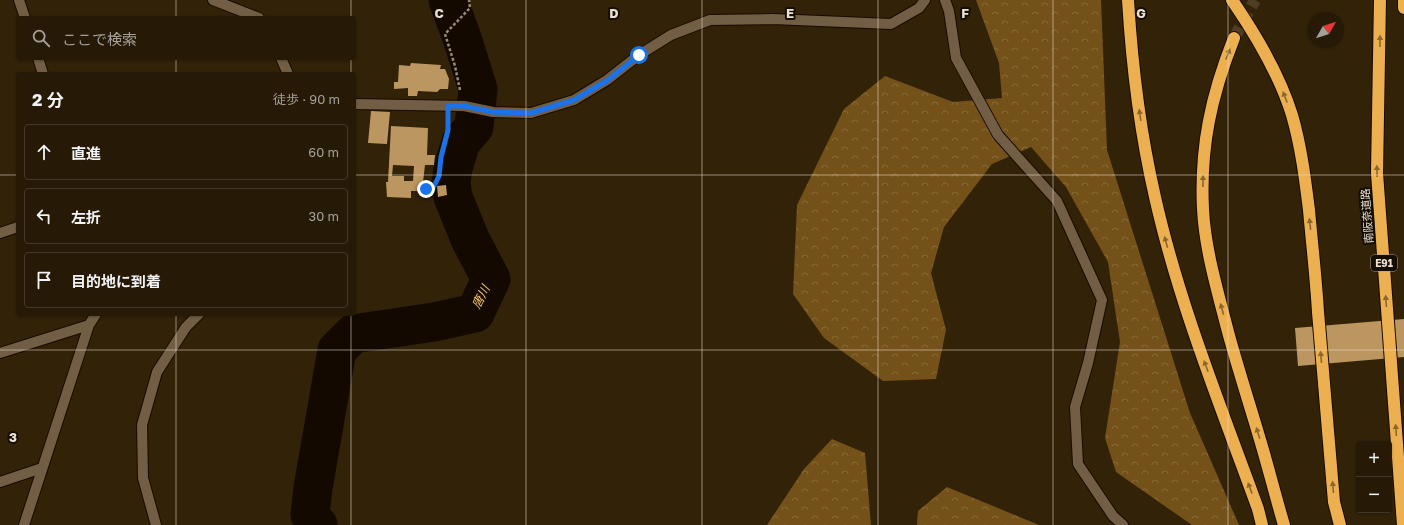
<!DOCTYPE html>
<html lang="ja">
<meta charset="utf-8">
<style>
:root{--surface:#261a06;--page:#2e2310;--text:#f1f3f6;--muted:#a4a19b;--line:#423828}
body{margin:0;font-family:"Golos Text","Noto Sans JP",sans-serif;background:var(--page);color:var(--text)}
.controls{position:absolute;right:12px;bottom:12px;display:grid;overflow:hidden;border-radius:4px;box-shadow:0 1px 3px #0004}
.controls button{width:36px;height:36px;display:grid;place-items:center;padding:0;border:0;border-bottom:1px solid var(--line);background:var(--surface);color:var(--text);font:20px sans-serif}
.compass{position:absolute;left:1308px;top:12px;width:36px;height:36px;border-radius:50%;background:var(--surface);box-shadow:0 1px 3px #0004;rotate:51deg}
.stop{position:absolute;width:12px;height:12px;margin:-9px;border:3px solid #1a73e8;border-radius:50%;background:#fff}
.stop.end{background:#1a73e8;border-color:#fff;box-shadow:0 1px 4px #0008}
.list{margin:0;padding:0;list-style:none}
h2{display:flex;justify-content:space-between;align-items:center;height:52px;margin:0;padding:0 16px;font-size:17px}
h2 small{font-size:13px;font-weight:400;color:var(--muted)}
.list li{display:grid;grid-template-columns:26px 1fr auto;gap:12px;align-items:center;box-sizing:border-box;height:56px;margin:0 8px 8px;padding:0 8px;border:1px solid var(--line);border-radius:4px}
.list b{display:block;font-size:15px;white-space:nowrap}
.list em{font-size:13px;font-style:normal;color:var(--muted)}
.icon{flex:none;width:22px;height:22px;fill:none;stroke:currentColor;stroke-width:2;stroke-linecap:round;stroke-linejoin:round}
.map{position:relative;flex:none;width:1404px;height:525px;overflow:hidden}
.search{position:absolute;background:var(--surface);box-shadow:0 1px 3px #0004;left:16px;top:16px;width:340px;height:44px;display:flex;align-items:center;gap:10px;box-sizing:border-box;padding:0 14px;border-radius:4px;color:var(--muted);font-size:15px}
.panel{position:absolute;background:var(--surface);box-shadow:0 1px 3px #0004;left:16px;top:72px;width:340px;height:244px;border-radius:4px}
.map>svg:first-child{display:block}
.forest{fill:url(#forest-crowns)}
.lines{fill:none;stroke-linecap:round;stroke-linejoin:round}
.river{stroke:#130900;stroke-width:39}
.building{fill:#bc9661;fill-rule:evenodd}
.highway-tunnel{stroke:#4e3e26;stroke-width:12;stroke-dasharray:12 6;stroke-linecap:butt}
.minor-casing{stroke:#190a00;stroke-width:12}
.highway-casing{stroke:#190a00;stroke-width:14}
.path{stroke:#988a77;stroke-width:2.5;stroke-dasharray:3 2;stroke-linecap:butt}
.minor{stroke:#715e44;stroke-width:10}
.highway{stroke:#edb050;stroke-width:12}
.oneway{fill:#8b672e}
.route{stroke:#1a73e8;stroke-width:5}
.grid{fill:none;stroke:#ebe0d2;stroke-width:1;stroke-opacity:0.55}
.labels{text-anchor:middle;stroke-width:4;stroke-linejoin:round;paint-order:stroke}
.shield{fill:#140d04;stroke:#aaa194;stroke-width:1}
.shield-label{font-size:10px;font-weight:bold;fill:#ebe0d2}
.street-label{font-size:11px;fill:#ebe0d2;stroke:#140d04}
.water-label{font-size:12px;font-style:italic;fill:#f8c274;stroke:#140d04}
.grid-label{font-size:13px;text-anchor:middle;font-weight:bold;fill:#ebe0d2;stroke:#140d04;stroke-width:4;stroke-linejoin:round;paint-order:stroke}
</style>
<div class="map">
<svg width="1404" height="525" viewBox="0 0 1404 525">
<defs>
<pattern id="forest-crowns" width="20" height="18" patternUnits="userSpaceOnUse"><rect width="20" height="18" fill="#745119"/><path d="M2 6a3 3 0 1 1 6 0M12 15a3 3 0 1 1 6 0" fill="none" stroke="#886a3a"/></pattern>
</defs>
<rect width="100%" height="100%" fill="#322208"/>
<path class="forest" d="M 976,0 L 1101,0 L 1107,150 L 1190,413 L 1239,525 L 1192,525 L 1116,472 L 1105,438 L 1120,342 L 1108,262 L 1066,187 L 1031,147 L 992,164 L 944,227 L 931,273 L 946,330 L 936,379 L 883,381 L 824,338 L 793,294 L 797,205 L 844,109 L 885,76 L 953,102 L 1002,98 L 999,63 Z
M 832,439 L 865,453 L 871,525 L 767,525 L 804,469 Z
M 947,487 L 1039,525 L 917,525 L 918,511 Z"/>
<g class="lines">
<path class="river" d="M 318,525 L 310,515 L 313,488 L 337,350 L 353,334 L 434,322 L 475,313 L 491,279 L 470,239 L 453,197 L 451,183 L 453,168 L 461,142 L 474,127 L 478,89 L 462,38 L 448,0"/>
</g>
<path class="building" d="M 411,63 L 441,65 L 440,69 L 445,69 L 449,79 L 448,89 L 440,89 L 437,92 L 418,91 L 417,96 L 408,96 L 408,88 L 394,89 L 394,82 L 398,82 L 399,65 L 410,66 Z
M 371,111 L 390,112 L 387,144 L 368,143 Z
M 391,126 L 428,128 L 427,155 L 435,155 L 434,165 L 425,165 L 422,191 L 411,191 L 411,198 L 387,197 L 386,182 L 388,182 ZM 393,165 L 414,166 L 413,181 L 404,181 L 404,176 L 392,176 Z
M 446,185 L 447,195 L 438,197 L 437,186 Z
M 1404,319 L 1404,357 L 1298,366 L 1295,328 Z"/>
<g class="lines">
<path class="highway-tunnel" d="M 1234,38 L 1255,0"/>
<defs>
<path id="minor" d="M 19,0 L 25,18
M 213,0 L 259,18
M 945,0 L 949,11 L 956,58 L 998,135 L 1057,201 L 1102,300 L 1088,363 L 1075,407 L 1078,464 L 1113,516 L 1123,525
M 38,58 L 43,74
M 281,58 L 288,74
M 354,104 L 464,106 L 493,112 L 531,113 L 574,100 L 607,80 L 639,55 L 671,35 L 710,20 L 773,19 L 891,24 L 919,8 L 925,0
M 0,233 L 18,227
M 0,353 L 89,325
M 0,482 L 42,468
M 24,525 L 89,325 L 96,314
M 156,525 L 143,478 L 142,425 L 157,372 L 186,327 L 199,314"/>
<path id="highway" d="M 1128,0 C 1132,66 1140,132 1155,197 C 1179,304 1221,407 1258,509 L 1262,525
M 1232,0 C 1256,35 1279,73 1292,115 C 1301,146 1305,178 1309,210 C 1312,244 1316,278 1318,312 C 1323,376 1329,439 1334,502 L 1340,525
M 1380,0 L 1377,173 L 1403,525
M 1404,0 L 1404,8
M 1234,38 C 1211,96 1200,147 1203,209 C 1205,249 1217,289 1227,328 C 1237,366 1250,405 1261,443 C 1269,470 1276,498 1284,525"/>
</defs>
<use href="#minor" class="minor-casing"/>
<use href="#highway" class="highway-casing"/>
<path class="path" d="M 460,90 L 455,66 L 445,34 L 470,8 L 469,0
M 422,187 L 432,190 L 439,176 L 441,157 L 447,130 L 448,121"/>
<use href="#minor" class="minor"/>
<use href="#highway" class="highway"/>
</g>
<defs><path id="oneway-solid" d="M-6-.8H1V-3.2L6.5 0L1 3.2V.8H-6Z"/></defs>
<g class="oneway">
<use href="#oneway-solid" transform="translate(1380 41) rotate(-89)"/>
<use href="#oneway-solid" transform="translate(1228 54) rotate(-69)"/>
<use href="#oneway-solid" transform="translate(1285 97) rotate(-111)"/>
<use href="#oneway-solid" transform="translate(1140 115) rotate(-98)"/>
<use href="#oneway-solid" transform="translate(1377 171) rotate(-91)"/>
<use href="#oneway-solid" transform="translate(1203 181) rotate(-90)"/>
<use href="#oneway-solid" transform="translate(1310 224) rotate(-96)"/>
<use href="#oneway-solid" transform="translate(1166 242) rotate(-105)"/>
<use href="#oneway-solid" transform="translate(1386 301) rotate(-94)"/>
<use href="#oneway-solid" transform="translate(1222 309) rotate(-105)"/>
<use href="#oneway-solid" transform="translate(1321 357) rotate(-95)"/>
<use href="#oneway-solid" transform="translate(1206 366) rotate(-110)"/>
<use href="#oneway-solid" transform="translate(1396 430) rotate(-94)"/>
<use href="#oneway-solid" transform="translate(1258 433) rotate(-107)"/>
<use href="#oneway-solid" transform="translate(1333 487) rotate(-95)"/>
<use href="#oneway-solid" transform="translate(1250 488) rotate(-110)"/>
</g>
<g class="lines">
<path class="route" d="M 426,189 L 432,190 L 439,176 L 441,157 L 448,130 L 448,106 L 464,106 L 493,112 L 531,113 L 574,100 L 608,80 L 639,55"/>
</g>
<path class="grid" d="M 176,0 L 176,18M 351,0 L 351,18M 526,0 L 526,525M 702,0 L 702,525M 878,0 L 878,525M 1053,0 L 1053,525M 1228,0 L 1228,525M 176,58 L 176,74M 351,58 L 351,74M 0,175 L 18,175M 354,175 L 1404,175M 176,314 L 176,525M 351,314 L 351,525M 0,350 L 1404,350"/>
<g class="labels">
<rect class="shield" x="1371" y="255" width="26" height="16" rx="3"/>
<g class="shield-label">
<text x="1384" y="267">E91</text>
</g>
<g class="street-label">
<text transform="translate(1367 216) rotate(-94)" y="4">南阪奈道路</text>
</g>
<g class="water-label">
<text transform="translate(481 297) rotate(-63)" y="4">唐川</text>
</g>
</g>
<g class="grid-label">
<text x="439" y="18">C</text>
<text x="614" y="18">D</text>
<text x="790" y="18">E</text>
<text x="965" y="18">F</text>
<text x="1141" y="18">G</text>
<text x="13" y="442">3</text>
</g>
</svg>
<div class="controls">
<button>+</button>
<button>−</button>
</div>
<svg class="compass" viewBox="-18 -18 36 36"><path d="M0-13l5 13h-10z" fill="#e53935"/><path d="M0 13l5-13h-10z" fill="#a4a19b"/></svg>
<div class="stop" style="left:639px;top:55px"></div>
<div class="stop end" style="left:426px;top:189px"></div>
<div class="search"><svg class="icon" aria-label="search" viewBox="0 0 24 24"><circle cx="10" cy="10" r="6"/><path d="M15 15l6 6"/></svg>ここで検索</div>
<section class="panel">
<h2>2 分<small>徒歩 · 90 m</small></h2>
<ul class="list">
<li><svg class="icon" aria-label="ahead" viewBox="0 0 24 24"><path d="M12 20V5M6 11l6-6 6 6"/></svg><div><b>直進</b></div><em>60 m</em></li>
<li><svg class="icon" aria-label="left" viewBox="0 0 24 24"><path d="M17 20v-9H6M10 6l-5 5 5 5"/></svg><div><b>左折</b></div><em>30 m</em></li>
<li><svg class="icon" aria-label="arrive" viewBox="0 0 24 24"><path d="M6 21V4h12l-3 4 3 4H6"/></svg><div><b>目的地に到着</b></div></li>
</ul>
</section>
</div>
